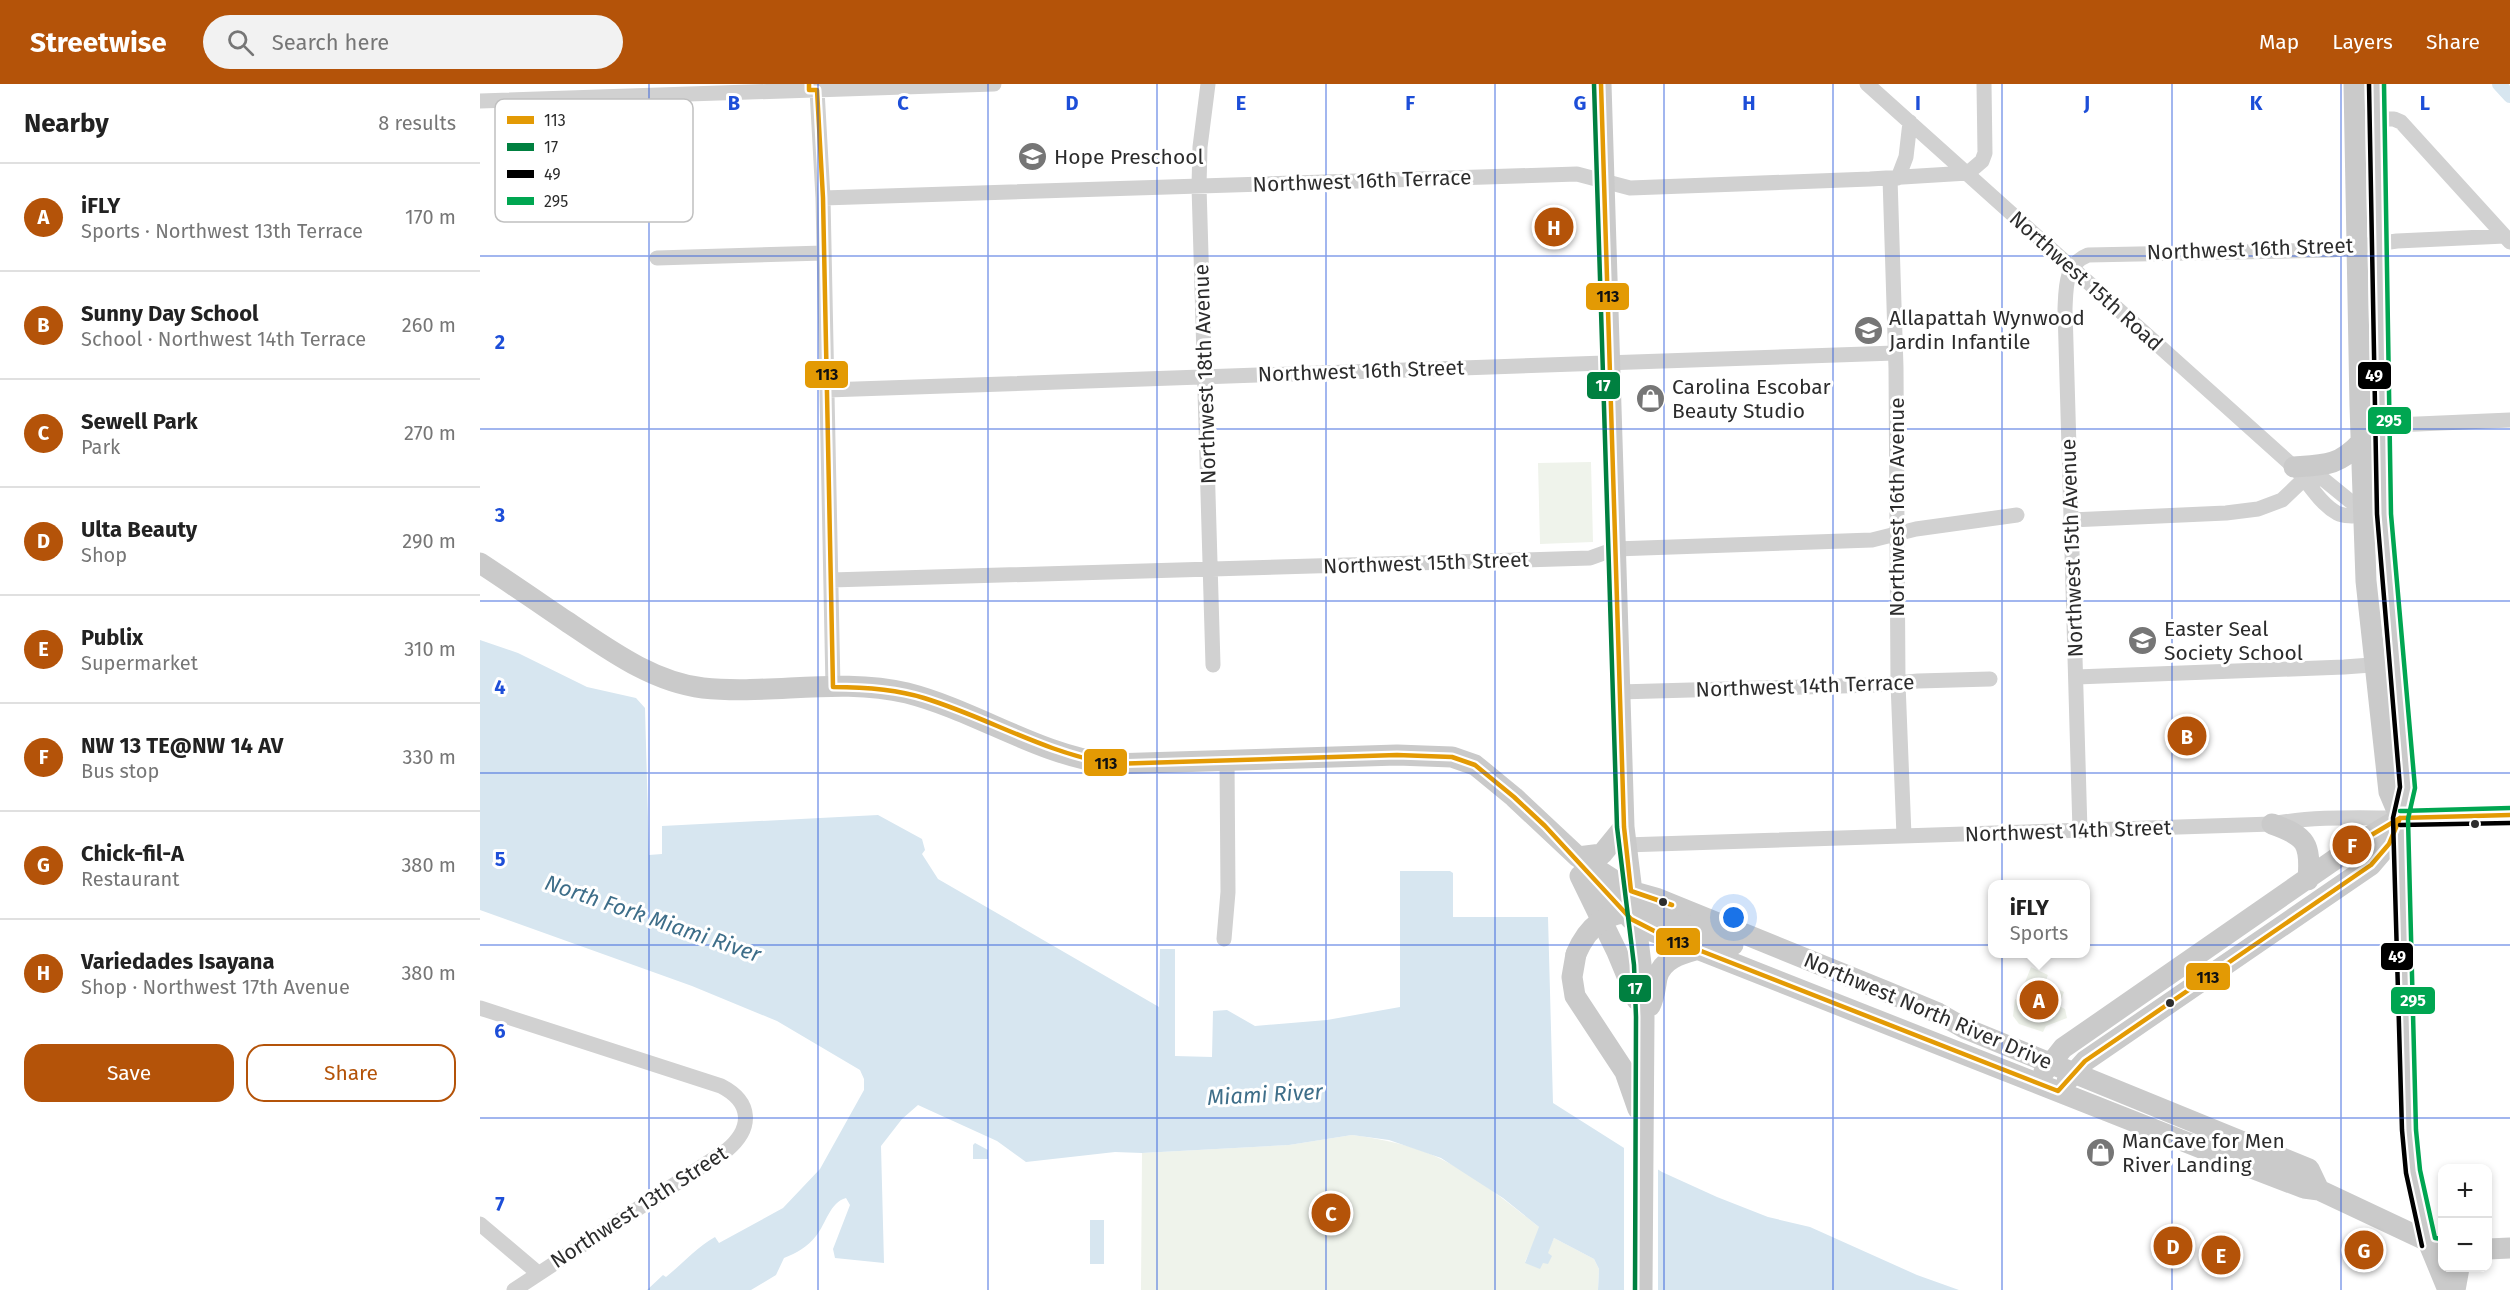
<!DOCTYPE html>
<meta charset="utf-8">
<style>
:root{--surface:#fff;--page:#f2f2f2;--text:#222;--muted:#767676;--line:#e0e0e0;--accent:#b45309}
body{margin:0;font-family:"Fira Sans",sans-serif;background:var(--page);color:var(--text)}
.controls{position:absolute;right:18px;bottom:18px;display:grid;overflow:hidden;border-radius:12px;box-shadow:0 3px 9px #0003}
.controls button{width:54px;height:54px;display:grid;place-items:center;padding:0;border:0;border-bottom:2px solid var(--line);background:var(--surface);color:var(--text);font:30px sans-serif}
.you{position:absolute;left:1254px;top:834px;width:21px;height:21px;margin:-15px;border:4px solid #fff;border-radius:50%;background:#1a73e8;box-shadow:0 0 0 9px #1a73e833}
.badge{display:grid;place-items:center;width:39px;height:39px;border-radius:50%;background:var(--accent);color:#fff;font-size:20px;font-weight:700}
.pin{position:absolute;translate:-50% -50%;border:3px solid #fff;box-shadow:0 2px 6px #0006}
.popup{position:absolute;left:1508px;top:796px;width:102px;height:78px;box-sizing:border-box;display:grid;place-content:center;border-radius:12px;background:var(--surface);filter:drop-shadow(0 2px 4px #0005);font-size:20px;white-space:nowrap;color:var(--muted)}
.popup b{font-size:22px;color:var(--text)}
.popup::after{content:'';position:absolute;left:50%;top:100%;margin-left:-12px;border:12px solid transparent;border-top-color:var(--surface)}
.list{margin:0;padding:0;list-style:none}
h2{display:flex;justify-content:space-between;align-items:center;height:78px;margin:0;padding:0 24px;font-size:26px}
h2 small{font-size:20px;font-weight:400;color:var(--muted)}
.list li{display:grid;grid-template-columns:39px 1fr auto;gap:18px;align-items:center;box-sizing:border-box;height:108px;padding:0 24px;border-top:2px solid var(--line)}
.list b{display:block;font-size:22px;white-space:nowrap}
.list p{margin:0;font-size:20px;white-space:nowrap;color:var(--muted)}
.list em{font-size:20px;font-style:normal;color:var(--muted)}
.actions{display:flex;gap:12px;padding:18px 24px}
.actions a{flex:1;padding:14px 0;border:2px solid var(--accent);border-radius:18px;text-align:center;font-size:21px;color:var(--accent)}
.actions .main{background:var(--accent);color:#fff}
.icon{flex:none;width:33px;height:33px;fill:none;stroke:currentColor;stroke-width:2;stroke-linecap:round;stroke-linejoin:round}
.map{position:relative;flex:none;width:2030px;height:1206px;overflow:hidden}
header{display:flex;align-items:center;gap:36px;box-sizing:border-box;height:84px;padding:0 30px;background:var(--accent);color:#fff}
header strong{font-size:28px}
nav{display:flex;gap:33px;margin-inline-start:auto;font-size:21px}
.search{width:420px;height:54px;background:var(--page);display:flex;align-items:center;gap:15px;box-sizing:border-box;padding:0 21px;border-radius:33px;color:var(--muted);font-size:22px}
main{display:flex}
aside{flex:1;background:var(--surface)}
.map>svg:first-child{display:block}
.green{fill:#eff3eb}
.water{fill:#d7e6f0}
.pier{fill:#fff}
.lines{fill:none;stroke-linecap:round;stroke-linejoin:round}
.canal{stroke:#d7e6f0;stroke-width:14}
.street{stroke:#d1d1d1;stroke-width:15}
.secondary{stroke:#cacaca;stroke-width:21}
.secondary-bridge{stroke:#cacaca;stroke-width:21}
.bus-1-casing{stroke:#fff;stroke-width:9}
.bus-2-casing{stroke:#fff;stroke-width:9}
.bus-3-casing{stroke:#fff;stroke-width:9}
.bus-4-casing{stroke:#fff;stroke-width:9}
.bus-1{stroke:#e39a04;stroke-width:4.5}
.bus-2{stroke:#008040;stroke-width:4.5}
.bus-3{stroke:#000;stroke-width:4.5}
.bus-4{stroke:#00a651;stroke-width:4.5}
.grid{fill:none;stroke:#1d4ed8;stroke-width:1.5;stroke-opacity:0.55}
.bus-dot{fill:#2c2c2c;stroke:#fff;stroke-width:2}
.labels{text-anchor:middle;stroke-width:6;stroke-linejoin:round;paint-order:stroke}
.poi-label{font-size:21px;fill:#2c2c2c;stroke:#fff;text-anchor:start}
.street-label{font-size:21px;fill:#2c2c2c;stroke:#fff}
.water-label{font-size:22px;font-style:italic;fill:#3e6e89;stroke:#fff}
.key{fill:#fff;stroke:#c0c0c0;stroke-width:1.5}
.key-label{font-size:16px;fill:#2c2c2c}
.grid-label{font-size:20px;text-anchor:middle;font-weight:bold;fill:#1d4ed8;stroke:#fff;stroke-width:6;stroke-linejoin:round;paint-order:stroke}
.line-badge{stroke:#fff;stroke-width:2}
.badge-label{font-size:16px;text-anchor:middle;font-weight:bold;fill:#fff}
.pale-badge-label{font-size:16px;text-anchor:middle;font-weight:bold;fill:#111}
</style>
<header>
<strong>Streetwise</strong>
<div class="search"><svg class="icon" aria-label="search" viewBox="0 0 24 24"><circle cx="10" cy="10" r="6"/><path d="M15 15l6 6"/></svg>Search here</div>
<nav><a>Map</a><a>Layers</a><a>Share</a></nav>
</header>
<main>
<aside>
<h2>Nearby<small>8 results</small></h2>
<ul class="list">
<li><span class="badge">A</span><div><b>iFLY</b><p>Sports · Northwest 13th Terrace</p></div><em>170 m</em></li>
<li><span class="badge">B</span><div><b>Sunny Day School</b><p>School · Northwest 14th Terrace</p></div><em>260 m</em></li>
<li><span class="badge">C</span><div><b>Sewell Park</b><p>Park</p></div><em>270 m</em></li>
<li><span class="badge">D</span><div><b>Ulta Beauty</b><p>Shop</p></div><em>290 m</em></li>
<li><span class="badge">E</span><div><b>Publix</b><p>Supermarket</p></div><em>310 m</em></li>
<li><span class="badge">F</span><div><b>NW 13 TE@NW 14 AV</b><p>Bus stop</p></div><em>330 m</em></li>
<li><span class="badge">G</span><div><b>Chick-fil-A</b><p>Restaurant</p></div><em>380 m</em></li>
<li><span class="badge">H</span><div><b>Variedades Isayana</b><p>Shop · Northwest 17th Avenue</p></div><em>380 m</em></li>
</ul>
<div class="actions"><a class="main">Save</a><a>Share</a></div>
</aside>
<div class="map">
<svg width="2030" height="1206" viewBox="0 0 2030 1206">
<rect width="100%" height="100%" fill="#fff"/>
<path class="green" d="M 1111,378 L 1113,458 L 1060,460 L 1058,379 Z
M 1551,883 L 1568,891 L 1565,899 L 1584,908 L 1579,922 L 1585,925 L 1587,934 L 1566,942 L 1563,948 L 1539,940 L 1533,932 L 1535,915 L 1538,916 Z
M 872,1051 C 902,1055 933,1061 961,1075 C 996,1092 1029,1119 1060,1144 L 1045,1178 L 1067,1169 L 1074,1154 L 1114,1175 L 1119,1185 L 1118,1206 L 661,1206 L 662,1069 L 809,1061 Z"/>
<path class="water" d="M 0,556 L 38,569 L 107,603 L 156,614 L 165,624 L 169,771 L 182,770 L 182,742 L 398,731 L 442,755 L 445,766 L 442,770 L 458,795 L 679,923 L 680,865 L 695,865 L 695,972 L 732,973 L 733,927 L 747,926 L 775,942 L 847,936 L 920,923 L 920,787 L 970,787 L 973,789 L 973,833 L 1068,833 L 1073,1019 L 1182,1088 L 1237,1113 L 1288,1133 L 1330,1143 L 1437,1191 L 1479,1206 L 1118,1206 L 1119,1185 L 1114,1175 L 1074,1154 L 1068,1169 L 1072,1172 L 1068,1180 L 1063,1179 L 1060,1185 L 1045,1179 L 1059,1143 L 1023,1114 L 961,1074 L 909,1056 L 872,1051 L 809,1061 L 662,1069 L 635,1068 L 546,1078 L 517,1057 L 438,1021 L 422,1035 L 401,1062 L 404,1179 L 355,1174 L 353,1165 L 370,1121 L 366,1114 C 350,1118 346,1140 336,1152 C 327,1163 317,1169 304,1174 L 296,1191 L 271,1206 L 167,1206 L 183,1191 L 186,1193 C 202,1180 217,1163 235,1153 L 239,1159 L 303,1124 L 340,1085 L 384,1006 L 384,995 L 380,986 L 297,937 L 212,902 L 0,826 Z
M 495,1059 L 508,1066 L 508,1075 L 493,1075 L 493,1061 Z
M 610,1136 L 624,1136 L 624,1180 L 610,1180 Z"/>
<path class="pier" d="M 1144,1060 L 1178,1082 L 1178,1206 L 1144,1206 Z"/>
<g class="lines">
<path class="canal" d="M 2019,0 L 2030,12"/>
<path class="street" d="M 728,0 L 720,63 L 719,102 L 733,581
M 1387,0 L 1814,383 C 1828,397 1839,419 1857,429 C 1867,434 1881,431 1891,431
M 337,6 L 343,114 L 353,603
M 0,17 L 514,0
M 1896,35 L 1914,35 L 1921,38 L 2030,158
M 1410,94 L 1416,284 L 1418,599 L 1424,752
M 1418,94 L 1426,73 L 1430,38
M 343,114 L 1097,90 L 1150,104 L 1390,95 L 1488,89 L 1502,77 L 1505,69 L 1504,0
M 177,174 L 344,169
M 347,306 L 1415,269
M 1892,342 L 2030,336
M 1825,394 L 1843,395 L 1870,417 L 1892,418
M 1591,436 L 1746,429 L 1778,425 L 1802,416 L 1825,394
M 351,496 L 1110,474 L 1135,465 L 1392,456 L 1436,445 L 1537,431
M 1596,593 L 1864,583 L 1905,580
M 1139,608 L 1396,601 L 1438,597 L 1510,595
M 1600,747 L 1585,225 C 1586,203 1585,180 1608,171 L 1852,166 L 1917,157 L 2025,152
M 1145,761 L 1792,740 C 1834,732 1877,734 1919,734
M 744,855 L 748,808 L 747,677
M 0,924 L 241,1002 C 272,1018 273,1044 247,1066 L 34,1206
M 0,1140 L 58,1189"/>
<path class="secondary" d="M 1121,0 L 1144,743 L 1161,880 L 1164,933 L 1162,1206
M 1874,0 L 1880,322 L 1886,497 L 1909,708 L 1920,734
M 1896,0 L 1904,430 L 1928,704 L 1920,734 L 1929,1046 L 1933,1087 L 1949,1160 L 1968,1206
M 1814,383 C 1844,381 1859,382 1881,358
M 0,479 C 29,498 58,518 86,537 C 128,565 172,598 223,604 C 291,611 360,593 427,609 C 497,627 558,671 631,680 L 917,671 L 972,673 L 995,681 L 1034,713 L 1098,773 L 1151,807 L 1176,814 L 1405,907 L 1458,929 L 1484,944 L 1829,1085 L 1839,1106
M 1792,740 C 1827,752 1831,760 1828,796
M 1098,773 L 1122,770 L 1144,743
M 1104,785 L 1151,835 L 1174,848 L 1769,1083 L 1824,1104 L 1839,1106 L 1958,1162
M 1100,792 L 1137,868 L 1157,916
M 1096,870 L 1092,893 L 1095,912 L 1145,988 L 1158,1025
M 1170,922 C 1175,912 1175,905 1177,894 C 1182,875 1201,870 1219,865
M 1564,988 L 1583,964 L 1880,758 L 1920,734 L 2030,731
M 1587,997 L 1605,977 L 1891,781 L 1909,760 L 1918,739
M 2008,1165 L 2030,1164
M 1975,1206 L 1979,1184"/>
<path class="secondary-bridge" d="M 1096,870 C 1128,795 1200,840 1253,861"/>
<defs>
<path id="bus-1" d="M 329,0 L 329,6 L 337,6 L 343,114 L 353,603 C 384,603 415,605 444,614 C 509,634 563,668 631,680 L 917,671 L 972,673 L 995,681 L 1034,713 L 1065,742 L 1151,835 L 1188,854 L 1578,1007 L 1605,977 L 1891,781 L 1909,760 L 1920,734
M 1121,0 L 1144,743 L 1151,807 L 1192,821
M 1888,753 L 1920,734 L 2030,731"/>
<path id="bus-2" d="M 1114,0 L 1137,743 L 1154,881 L 1156,933 L 1155,1206"/>
<path id="bus-3" d="M 1889,0 L 1897,430 L 1920,703 L 1913,734 L 1922,1046 L 1926,1089 L 1942,1162
M 1920,741 L 2030,739"/>
<path id="bus-4" d="M 1904,0 L 1911,430 L 1935,704 L 1928,735 L 1936,1046 L 1940,1086 L 1955,1154 L 1962,1155
M 1920,727 L 2030,724"/>
</defs>
<use href="#bus-1" class="bus-1-casing"/>
<use href="#bus-2" class="bus-2-casing"/>
<use href="#bus-3" class="bus-3-casing"/>
<use href="#bus-4" class="bus-4-casing"/>
<use href="#bus-1" class="bus-1"/>
<use href="#bus-2" class="bus-2"/>
<use href="#bus-3" class="bus-3"/>
<use href="#bus-4" class="bus-4"/>
</g>
<path class="grid" d="M 169,0 L 169,1206M 338,0 L 338,1206M 508,0 L 508,1206M 677,0 L 677,1206M 846,0 L 846,1206M 1015,0 L 1015,1206M 1184,0 L 1184,1206M 1353,0 L 1353,1206M 1522,0 L 1522,1206M 1692,0 L 1692,1206M 1861,0 L 1861,1206M 0,172 L 2030,172M 0,345 L 2030,345M 0,517 L 2030,517M 0,689 L 2030,689M 0,861 L 2030,861M 0,1034 L 2030,1034"/>
<defs>
<symbol id="school-disc" viewBox="-11 -11 22 22"><circle r="9.5" fill="#767676" stroke="#fff"/><path d="M0-5L7-2L0 1L-7-2ZM-4 1L0 2.5L4 1V4Q0 6-4 4Z" fill="#fff"/></symbol>
<symbol id="shop-disc" viewBox="-11 -11 22 22"><circle r="9.5" fill="#767676" stroke="#fff"/><path d="M-5-2.5h2.3a2.7 3.5 0 0 1 5.4 0H5L5.5 6h-11ZM-1.5-2.5h3a1.5 2.3 0 0 0-3 0Z" fill="#fff"/></symbol>
</defs>
<g fill-rule="evenodd">
<use href="#school-disc" x="536" y="56" width="33" height="33"/>
<use href="#school-disc" x="1372" y="230" width="33" height="33"/>
<use href="#shop-disc" x="1154" y="298" width="33" height="33"/>
<use href="#school-disc" x="1646" y="540" width="33" height="33"/>
<use href="#shop-disc" x="1604" y="1052" width="33" height="33"/>
</g>
<g class="bus-dot">
<circle cx="1995" cy="740" r="5"/>
<circle cx="1183" cy="818" r="5"/>
<circle cx="1690" cy="919" r="5"/>
</g>
<g class="labels">
<g class="poi-label">
<text x="574" y="80">Hope Preschool</text>
<text x="1409" y="241">Allapattah Wynwood<tspan x="1409" dy="24">Jardin Infantile</tspan></text>
<text x="1192" y="310">Carolina Escobar<tspan x="1192" dy="24">Beauty Studio</tspan></text>
<text x="1684" y="552">Easter Seal<tspan x="1684" dy="24">Society School</tspan></text>
<text x="1642" y="1064">ManCave for Men<tspan x="1642" dy="24">River Landing</tspan></text>
</g>
<g class="street-label">
<text transform="translate(882 97) rotate(-2)" y="7">Northwest 16th Terrace</text>
<text transform="translate(1770 165) rotate(-2)" y="7">Northwest 16th Street</text>
<text transform="translate(1606 197) rotate(42)" y="7">Northwest 15th Road</text>
<text transform="translate(881 287) rotate(-2)" y="7">Northwest 16th Street</text>
<text transform="translate(725 290) rotate(-92)" y="7">Northwest 18th Avenue</text>
<text transform="translate(1417 423) rotate(-90)" y="7">Northwest 16th Avenue</text>
<text transform="translate(1592 464) rotate(-92)" y="7">Northwest 15th Avenue</text>
<text transform="translate(946 479) rotate(-2)" y="7">Northwest 15th Street</text>
<text transform="translate(1325 602) rotate(-2)" y="7">Northwest 14th Terrace</text>
<text transform="translate(1588 747) rotate(-2)" y="7">Northwest 14th Street</text>
<text transform="translate(1448 927) rotate(23)" y="7">Northwest North River Drive</text>
<text transform="translate(159 1123) rotate(-33)" y="7">Northwest 13th Street</text>
</g>
<g class="water-label">
<text transform="translate(173 834) rotate(19)" y="8">North Fork Miami River</text>
<text transform="translate(785 1010) rotate(-3)" y="8">Miami River</text>
</g>
</g>
<rect x="15" y="15" width="198" height="123" rx="9" class="key"/>
<rect x="27" y="32" width="27" height="8" fill="#e39a04"/>
<rect x="27" y="59" width="27" height="8" fill="#008040"/>
<rect x="27" y="86" width="27" height="8" fill="#000"/>
<rect x="27" y="113" width="27" height="8" fill="#00a651"/>
<g class="key-label">
<text x="64" y="42">113</text>
<text x="64" y="69">17</text>
<text x="64" y="96">49</text>
<text x="64" y="123">295</text>
</g>
<g class="grid-label">
<text x="254" y="26">B</text>
<text x="423" y="26">C</text>
<text x="592" y="26">D</text>
<text x="761" y="26">E</text>
<text x="930" y="26">F</text>
<text x="1100" y="26">G</text>
<text x="1269" y="26">H</text>
<text x="1438" y="26">I</text>
<text x="1607" y="26">J</text>
<text x="1776" y="26">K</text>
<text x="1945" y="26">L</text>
<text x="20" y="265">2</text>
<text x="20" y="438">3</text>
<text x="20" y="610">4</text>
<text x="20" y="782">5</text>
<text x="20" y="954">6</text>
<text x="20" y="1127">7</text>
</g>
<g class="line-badge">
<rect x="1105" y="198" width="45" height="29" rx="6" fill="#e39a04"/>
<rect x="324" y="276" width="45" height="29" rx="6" fill="#e39a04"/>
<rect x="1877" y="277" width="35" height="29" rx="6" fill="#000"/>
<rect x="1106" y="287" width="35" height="29" rx="6" fill="#008040"/>
<rect x="1887" y="322" width="45" height="29" rx="6" fill="#00a651"/>
<rect x="603" y="664" width="45" height="29" rx="6" fill="#e39a04"/>
<rect x="1175" y="843" width="46" height="29" rx="6" fill="#e39a04"/>
<rect x="1900" y="858" width="34" height="29" rx="6" fill="#000"/>
<rect x="1705" y="878" width="46" height="29" rx="6" fill="#e39a04"/>
<rect x="1138" y="890" width="34" height="29" rx="6" fill="#008040"/>
<rect x="1910" y="902" width="46" height="29" rx="6" fill="#00a651"/>
</g>
<g class="badge-label">
<text x="1894" y="297">49</text>
<text x="1123" y="307">17</text>
<text x="1909" y="342">295</text>
<text x="1917" y="878">49</text>
<text x="1155" y="910">17</text>
<text x="1933" y="922">295</text>
</g>
<g class="pale-badge-label">
<text x="1128" y="218">113</text>
<text x="347" y="296">113</text>
<text x="626" y="685">113</text>
<text x="1198" y="864">113</text>
<text x="1728" y="899">113</text>
</g>
</svg>
<div class="controls">
<button>+</button>
<button>−</button>
</div>
<div class="you"></div>
<div class="pin badge" style="left:1559px;top:916px">A</div>
<div class="popup"><b>iFLY</b>Sports</div>
<div class="pin badge" style="left:1707px;top:652px">B</div>
<div class="pin badge" style="left:851px;top:1129px">C</div>
<div class="pin badge" style="left:1693px;top:1162px">D</div>
<div class="pin badge" style="left:1741px;top:1171px">E</div>
<div class="pin badge" style="left:1872px;top:761px">F</div>
<div class="pin badge" style="left:1884px;top:1166px">G</div>
<div class="pin badge" style="left:1074px;top:143px">H</div>
</div>
</main>
